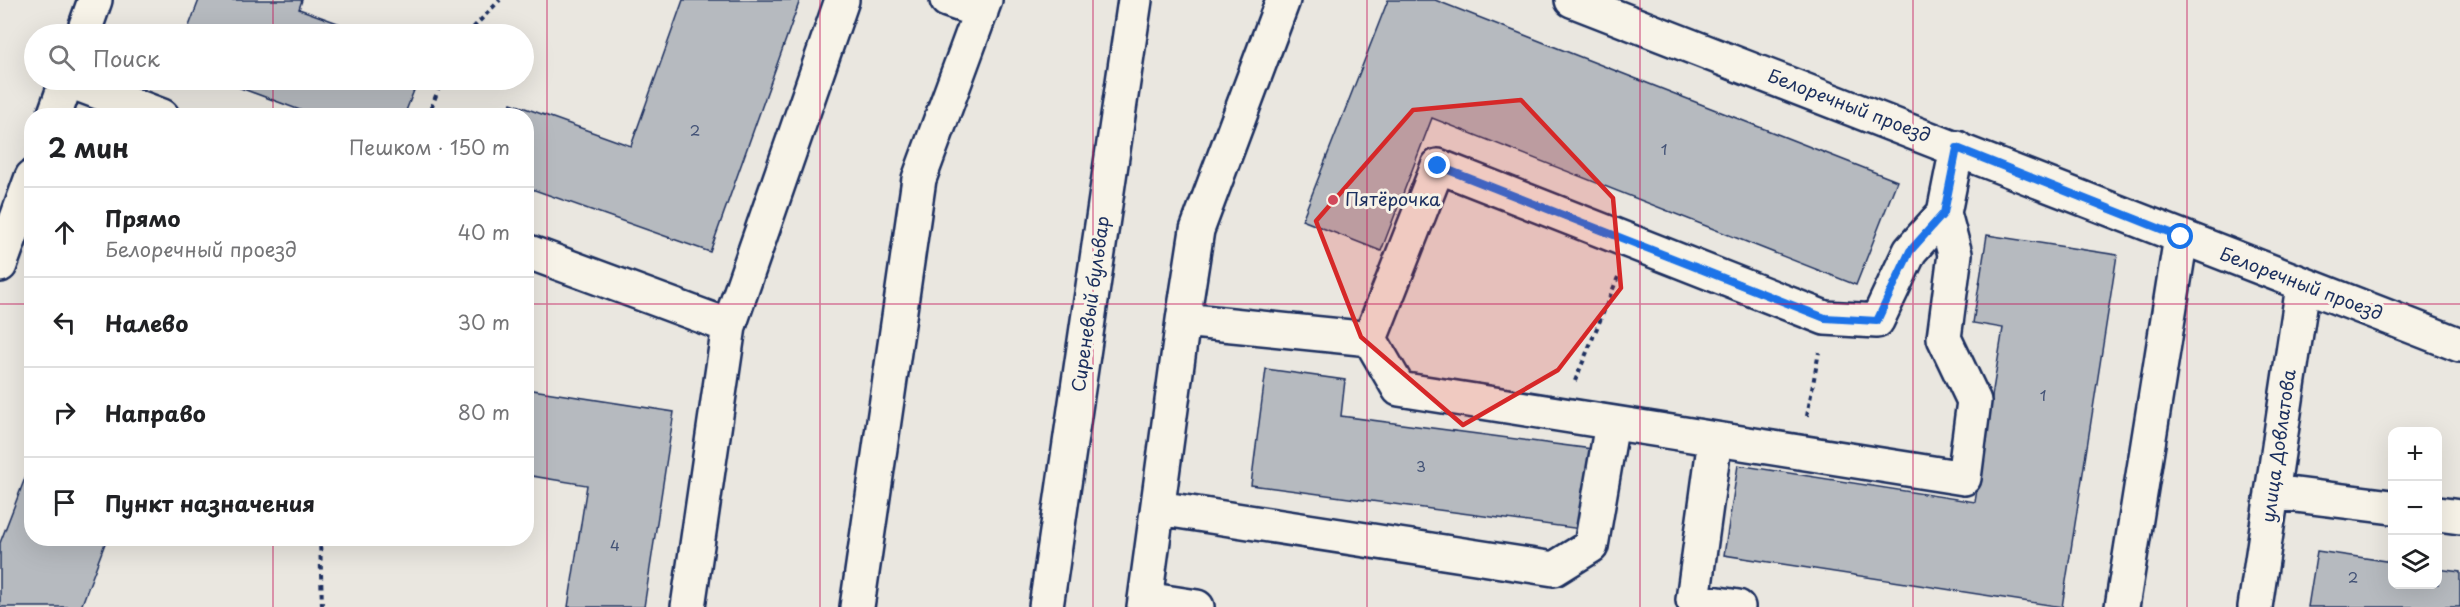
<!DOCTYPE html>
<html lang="ru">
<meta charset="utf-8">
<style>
:root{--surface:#fff;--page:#f6f6f6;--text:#202124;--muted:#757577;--line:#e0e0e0}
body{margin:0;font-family:"Playpen Sans",sans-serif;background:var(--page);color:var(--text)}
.controls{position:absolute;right:18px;bottom:18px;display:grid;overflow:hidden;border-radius:12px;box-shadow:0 6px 24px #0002}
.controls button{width:54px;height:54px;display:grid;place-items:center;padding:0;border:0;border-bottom:2px solid var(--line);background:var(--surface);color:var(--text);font:30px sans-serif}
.stop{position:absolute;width:18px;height:18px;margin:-14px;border:4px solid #1a73e8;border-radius:50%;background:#fff}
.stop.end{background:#1a73e8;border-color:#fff;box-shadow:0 2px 6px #0008}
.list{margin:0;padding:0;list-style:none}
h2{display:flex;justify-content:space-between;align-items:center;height:78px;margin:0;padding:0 24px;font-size:26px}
h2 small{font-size:20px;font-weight:400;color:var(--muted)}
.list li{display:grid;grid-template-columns:39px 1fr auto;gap:18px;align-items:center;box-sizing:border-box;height:90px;padding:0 24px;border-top:2px solid var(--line)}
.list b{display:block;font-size:22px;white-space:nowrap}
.list p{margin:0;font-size:20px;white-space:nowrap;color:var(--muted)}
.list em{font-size:20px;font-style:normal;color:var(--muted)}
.icon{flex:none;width:33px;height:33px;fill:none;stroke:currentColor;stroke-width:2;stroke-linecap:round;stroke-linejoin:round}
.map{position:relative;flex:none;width:2460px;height:607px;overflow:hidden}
.search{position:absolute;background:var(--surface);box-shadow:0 6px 24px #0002;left:24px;top:24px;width:510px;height:66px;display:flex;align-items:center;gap:15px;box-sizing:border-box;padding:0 21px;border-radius:33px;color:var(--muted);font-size:22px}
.panel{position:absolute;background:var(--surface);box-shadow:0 6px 24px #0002;left:24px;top:108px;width:510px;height:438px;border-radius:24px}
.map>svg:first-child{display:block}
.building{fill:#b6babf;stroke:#1b2f5e;stroke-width:1.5}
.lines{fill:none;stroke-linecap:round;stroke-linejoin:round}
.minor-casing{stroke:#1b2f5e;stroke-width:38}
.path{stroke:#1b2f5e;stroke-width:4;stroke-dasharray:4.5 4.5;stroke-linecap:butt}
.minor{stroke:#f7f3e8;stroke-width:33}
.route{stroke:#1a73e8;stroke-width:8}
.marked{fill:#d62828;fill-opacity:0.2;stroke:#d62828;stroke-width:4.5;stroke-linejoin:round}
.grid{fill:none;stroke:#c2185b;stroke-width:1.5;stroke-opacity:0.55}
.poi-dot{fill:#d1495b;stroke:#f7f3e8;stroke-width:2}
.labels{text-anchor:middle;stroke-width:6;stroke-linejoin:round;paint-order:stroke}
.number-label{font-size:15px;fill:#425276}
.street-label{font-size:18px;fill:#1b2f5e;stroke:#f7f3e8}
.poi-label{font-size:18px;fill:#1b2f5e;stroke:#f7f3e8;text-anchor:start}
</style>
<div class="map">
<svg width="2460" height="607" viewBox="0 0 2460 607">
<rect width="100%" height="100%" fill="#eae7e0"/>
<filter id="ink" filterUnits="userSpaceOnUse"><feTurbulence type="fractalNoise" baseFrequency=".0167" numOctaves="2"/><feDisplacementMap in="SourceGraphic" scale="12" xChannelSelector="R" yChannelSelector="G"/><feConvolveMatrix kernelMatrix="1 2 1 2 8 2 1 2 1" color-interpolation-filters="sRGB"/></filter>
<g filter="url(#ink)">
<path class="building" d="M 199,0 L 302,0 L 299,9 L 368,34 L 186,34 Z
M 683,0 L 800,0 L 710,252 L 526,187 L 526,116 L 507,116 L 511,103 L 631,146 Z
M 1388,0 L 1435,0 L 1897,181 L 1856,285 L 1432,118 L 1381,251 L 1302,220 Z
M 219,80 L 418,80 L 404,116 L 316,116 Z
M 1987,235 L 2117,255 L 2062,607 L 1724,555 L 1738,465 L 1975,502 L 2003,328 L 1973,323 Z
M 1266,369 L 1345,380 L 1341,416 L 1592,449 L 1581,529 L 1251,485 Z
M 526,389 L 674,412 L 644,607 L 568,607 L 587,485 L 526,475 Z
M 32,460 L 32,538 L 107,538 L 81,607 L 0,607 L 0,543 Z
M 2317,551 L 2392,562 L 2392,584 L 2438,584 L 2438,569 L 2460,572 L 2460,607 L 2308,607 Z"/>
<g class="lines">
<defs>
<path id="minor" d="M 947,0 L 981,12
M 1283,0 L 1197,230 L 1183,320 L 1370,339 L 1438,166 L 1825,318 L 1877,321 L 1910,251 L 1944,213 L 1957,148
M 1572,0 L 2460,345
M 83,34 L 95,0
M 67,80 L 162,116
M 54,116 L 67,80
M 526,251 L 729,326
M 0,265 L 32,177
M 1370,339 L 1399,389 L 1964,478 L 1974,401 L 1944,338 L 1955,254 L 1944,213
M 1715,439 L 1693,600 L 1738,607
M 2272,492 L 2392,507
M 1158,508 L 1554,569 L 1591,546 L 1612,423
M 2438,514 L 2460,517
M 1145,599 L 1197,607
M 688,607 L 729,326 L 842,0
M 857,607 L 919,179 L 985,0
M 1046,607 L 1135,0
M 1144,607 L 1183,320
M 2122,607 L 2181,237
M 2255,607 L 2303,286"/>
</defs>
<use href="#minor" class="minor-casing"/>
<path class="path" d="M 467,34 L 500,0
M 428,116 L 442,80
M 1575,381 L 1618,277
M 1807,416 L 1819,352
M 320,538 L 322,607"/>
<use href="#minor" class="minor"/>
</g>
</g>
<g class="lines" filter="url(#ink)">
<path class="route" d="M 1438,166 L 1825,318 L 1877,321 L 1910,251 L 1944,213 L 1957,148 L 2181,237"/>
</g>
<path class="marked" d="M 1521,100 L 1613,198 L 1621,288 L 1558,370 L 1463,425 L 1361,337 L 1316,221 L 1413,110 Z"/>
<path class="grid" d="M 273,0 L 273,34M 547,0 L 547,607M 820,0 L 820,607M 1093,0 L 1093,607M 1367,0 L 1367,607M 1640,0 L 1640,607M 1913,0 L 1913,607M 2187,0 L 2187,607M 273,80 L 273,116M 0,304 L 32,304M 526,304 L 2460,304M 273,538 L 273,607"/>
<circle class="poi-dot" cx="1333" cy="200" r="6"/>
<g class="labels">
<g class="number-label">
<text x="695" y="136">2</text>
<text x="1664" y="155">1</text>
<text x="2043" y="401">1</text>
<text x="1421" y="472">3</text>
<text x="615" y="551">4</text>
<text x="2353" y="583">2</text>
</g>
<g class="street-label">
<text transform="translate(1849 106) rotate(21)" y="6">Белоречный проезд</text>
<text transform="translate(2301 284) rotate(21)" y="6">Белоречный проезд</text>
<text transform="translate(1091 304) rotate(-82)" y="6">Сиреневый бульвар</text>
<text transform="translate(2279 446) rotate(-82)" y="6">улица Довлатова</text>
</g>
<g class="poi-label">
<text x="1345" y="206">Пятёрочка</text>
</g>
</g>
</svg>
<div class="controls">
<button>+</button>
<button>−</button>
<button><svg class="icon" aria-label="layers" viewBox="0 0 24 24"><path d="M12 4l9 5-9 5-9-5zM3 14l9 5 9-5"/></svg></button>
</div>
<div class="stop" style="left:2181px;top:237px"></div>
<div class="stop end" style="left:1438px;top:166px"></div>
<div class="search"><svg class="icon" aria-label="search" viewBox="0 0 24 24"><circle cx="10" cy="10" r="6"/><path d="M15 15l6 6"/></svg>Поиск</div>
<section class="panel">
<h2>2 мин<small>Пешком · 150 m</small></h2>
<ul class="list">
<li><svg class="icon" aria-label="ahead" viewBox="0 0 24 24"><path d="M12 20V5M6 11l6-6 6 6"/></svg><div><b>Прямо</b><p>Белоречный проезд</p></div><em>40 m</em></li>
<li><svg class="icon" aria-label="left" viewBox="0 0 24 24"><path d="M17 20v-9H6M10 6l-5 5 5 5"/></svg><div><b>Налево</b></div><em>30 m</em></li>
<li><svg class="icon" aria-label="right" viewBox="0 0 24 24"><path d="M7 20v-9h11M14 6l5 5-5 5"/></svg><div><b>Направо</b></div><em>80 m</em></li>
<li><svg class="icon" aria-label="arrive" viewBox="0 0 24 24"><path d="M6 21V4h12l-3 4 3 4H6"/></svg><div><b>Пункт назначения</b></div></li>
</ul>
</section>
</div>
